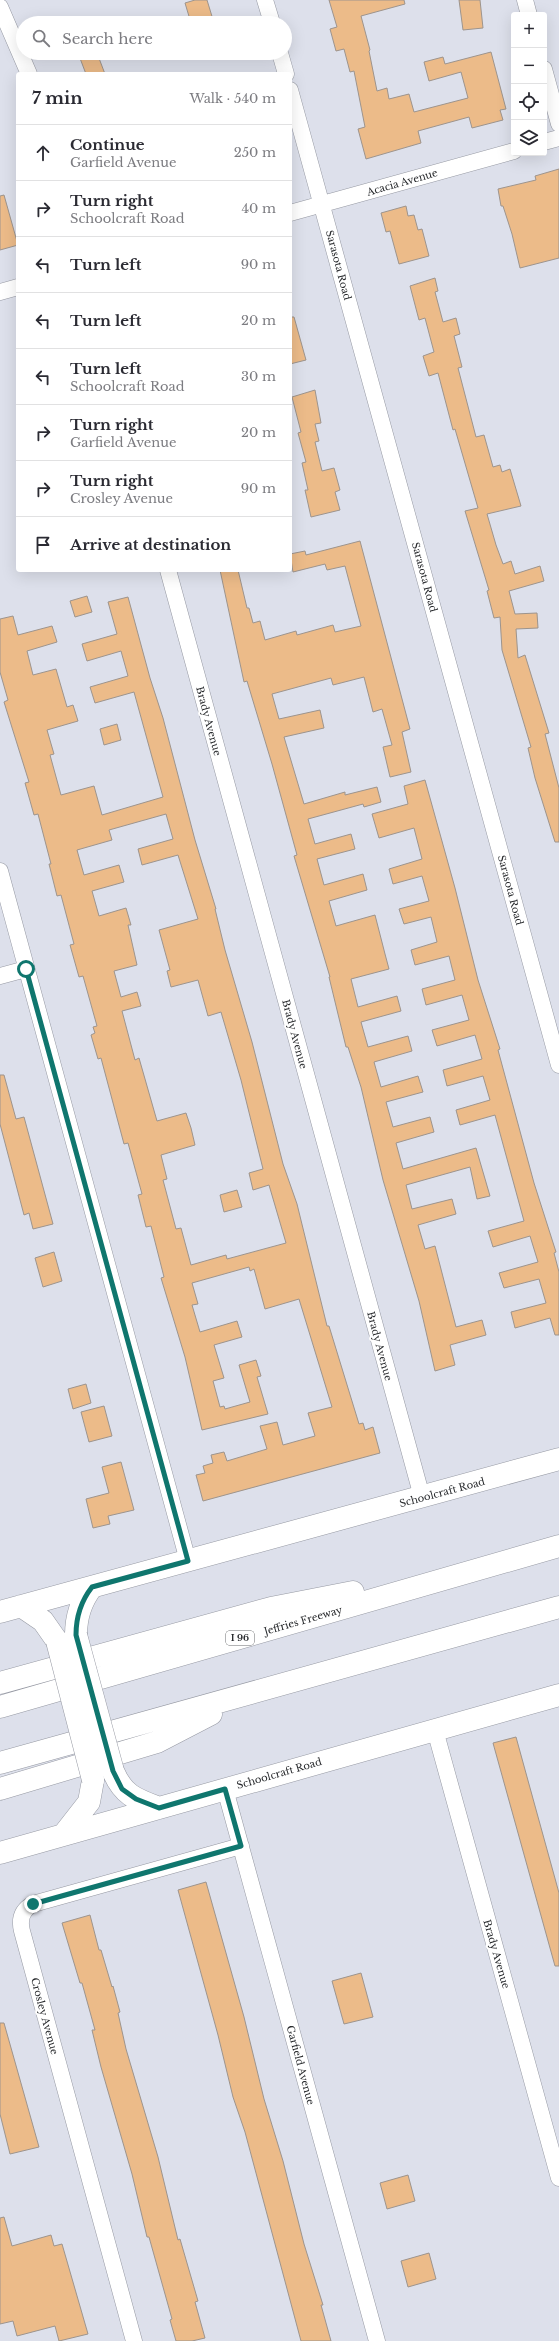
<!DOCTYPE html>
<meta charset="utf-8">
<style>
:root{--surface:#fff;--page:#f7f7f7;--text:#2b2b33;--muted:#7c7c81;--line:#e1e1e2}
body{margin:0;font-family:"Libre Baskerville",serif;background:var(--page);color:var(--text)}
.controls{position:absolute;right:12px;top:12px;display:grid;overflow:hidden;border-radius:4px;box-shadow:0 4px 16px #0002}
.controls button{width:36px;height:36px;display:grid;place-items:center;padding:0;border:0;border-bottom:1px solid var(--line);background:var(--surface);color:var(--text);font:20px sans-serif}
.stop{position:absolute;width:12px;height:12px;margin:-9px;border:3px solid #0f766e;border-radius:50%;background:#fff}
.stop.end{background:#0f766e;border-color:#fff;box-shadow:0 1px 4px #0008}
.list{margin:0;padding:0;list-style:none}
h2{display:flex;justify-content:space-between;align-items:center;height:52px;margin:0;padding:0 16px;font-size:17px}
h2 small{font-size:13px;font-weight:400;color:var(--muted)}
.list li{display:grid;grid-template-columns:26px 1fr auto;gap:12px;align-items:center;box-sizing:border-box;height:56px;padding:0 16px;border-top:1px solid var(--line)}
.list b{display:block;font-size:15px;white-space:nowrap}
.list p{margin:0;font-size:13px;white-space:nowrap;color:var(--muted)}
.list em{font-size:13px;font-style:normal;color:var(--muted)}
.icon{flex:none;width:22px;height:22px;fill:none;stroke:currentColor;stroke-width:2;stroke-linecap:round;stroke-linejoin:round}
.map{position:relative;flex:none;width:559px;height:2341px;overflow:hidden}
.search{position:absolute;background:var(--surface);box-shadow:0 4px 16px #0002;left:16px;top:16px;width:276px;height:44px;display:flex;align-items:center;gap:10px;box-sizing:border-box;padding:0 14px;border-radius:22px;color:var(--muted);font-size:15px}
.panel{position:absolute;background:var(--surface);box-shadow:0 4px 16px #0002;left:16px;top:72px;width:276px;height:500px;border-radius:4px}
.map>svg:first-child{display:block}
.building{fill:#ecbb89;stroke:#9d948d;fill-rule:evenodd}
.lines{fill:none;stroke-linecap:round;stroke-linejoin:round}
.street-casing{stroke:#9699a3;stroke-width:17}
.secondary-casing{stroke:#9699a3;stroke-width:23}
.highway-casing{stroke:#9699a3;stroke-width:23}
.street{stroke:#fff;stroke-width:16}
.secondary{stroke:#fff;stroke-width:22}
.highway{stroke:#fff;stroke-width:22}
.secondary-bridge-casing{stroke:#9699a3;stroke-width:23;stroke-linecap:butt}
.secondary-bridge{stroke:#fff;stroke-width:22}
.route{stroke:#0f766e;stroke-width:5}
.labels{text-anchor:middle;stroke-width:4;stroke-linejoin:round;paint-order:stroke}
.shield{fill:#fff;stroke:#696b6d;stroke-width:1}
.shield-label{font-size:9px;font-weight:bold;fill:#292b2e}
.street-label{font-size:10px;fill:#292b2e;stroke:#fff}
</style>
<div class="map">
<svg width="559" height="2341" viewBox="0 0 559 2341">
<rect width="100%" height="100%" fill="#dde0eb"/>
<path class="building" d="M 195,0 L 207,0 L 214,23 L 191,23 L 185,3 Z
M 329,0 L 404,0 L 405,4 L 361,16 L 370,50 L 369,51 L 377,91 L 387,88 L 389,99 L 409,94 L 414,112 L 468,98 L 461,72 L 429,81 L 424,62 L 443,57 L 445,64 L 491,52 L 506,109 L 500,110 L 503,120 L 472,128 L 469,117 L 418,131 L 421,143 L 366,159 L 358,129 L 365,127 L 354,71 L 350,72 L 344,49 L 336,51 L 330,29 L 337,27 Z
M 459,0 L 480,0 L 483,28 L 463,30 Z
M 78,53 L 97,53 L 105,74 L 86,74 Z
M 559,169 L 559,258 L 520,268 L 512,234 L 503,206 L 501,206 L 498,189 L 536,180 L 535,176 Z
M 4,195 L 18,245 L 0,250 L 0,196 Z
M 406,206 L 408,216 L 414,215 L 418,230 L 422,229 L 429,256 L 399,264 L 390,231 L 386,232 L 381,213 Z
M 435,278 L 438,291 L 435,292 L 443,322 L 456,318 L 460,334 L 454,336 L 462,367 L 458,368 L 476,437 L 484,435 L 493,467 L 500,465 L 502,472 L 510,469 L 521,506 L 487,514 L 496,545 L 503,564 L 511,561 L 515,574 L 540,566 L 544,581 L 509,591 L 515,614 L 537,613 L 538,628 L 516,629 L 518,658 L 525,655 L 549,733 L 545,734 L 559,788 L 559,842 L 555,842 L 535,778 L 528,748 L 531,747 L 502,650 L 500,617 L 494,618 L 487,591 L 489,590 L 465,511 L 478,508 L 455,429 L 453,430 L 438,373 L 429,376 L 423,356 L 434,352 L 425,318 L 419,320 L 410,286 Z
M 290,317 L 294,317 L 306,360 L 290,364 Z
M 315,390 L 321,423 L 315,424 L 319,441 L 315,442 L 322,471 L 334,468 L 340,490 L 335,492 L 340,510 L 311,517 L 305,490 L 308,490 L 302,463 L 306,462 L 298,433 L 301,432 L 292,397 Z
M 360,541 L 410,729 L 402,732 L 411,772 L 390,777 L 383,747 L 392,745 L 382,709 L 373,712 L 364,677 L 333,685 L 331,678 L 272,694 L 279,719 L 320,710 L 324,728 L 284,737 L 304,804 L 345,792 L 345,795 L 377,787 L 381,802 L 364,807 L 363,804 L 308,819 L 315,844 L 351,834 L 355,849 L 317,859 L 324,885 L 363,874 L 367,890 L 329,901 L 336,926 L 375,915 L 385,954 L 389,969 L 351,979 L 358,1007 L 397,996 L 401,1011 L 361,1022 L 368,1047 L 408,1036 L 412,1051 L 374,1062 L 381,1087 L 418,1076 L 423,1092 L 386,1102 L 393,1127 L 430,1117 L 434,1132 L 396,1143 L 403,1169 L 476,1148 L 490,1196 L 477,1199 L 470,1167 L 406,1185 L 412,1209 L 452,1199 L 456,1214 L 418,1225 L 425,1249 L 435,1246 L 456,1327 L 482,1320 L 486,1335 L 450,1345 L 455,1365 L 435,1371 L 419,1301 L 383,1180 L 361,1087 L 348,1047 L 346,1047 L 329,977 L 330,977 L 294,856 L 297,855 L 272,764 L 247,681 L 244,682 L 220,570 L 238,570 L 247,608 L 249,608 L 253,623 L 260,621 L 265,640 L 296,631 L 297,635 L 333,625 L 335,632 L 361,626 L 345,566 L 327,570 L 325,564 L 293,572 L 290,554 L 305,551 L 306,555 Z
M 87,596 L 92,612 L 75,617 L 70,601 Z
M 128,597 L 150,678 L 163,718 L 195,840 L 216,909 L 215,909 L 225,950 L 252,1042 L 283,1164 L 297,1204 L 327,1326 L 329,1326 L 359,1424 L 363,1423 L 365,1430 L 373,1427 L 380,1453 L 203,1501 L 196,1475 L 205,1473 L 203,1466 L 213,1463 L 211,1455 L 224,1452 L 227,1461 L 267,1449 L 260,1426 L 277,1422 L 283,1445 L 315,1436 L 308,1413 L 332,1407 L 299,1299 L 265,1309 L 254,1269 L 250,1271 L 249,1267 L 192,1283 L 198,1304 L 192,1305 L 200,1332 L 237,1321 L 242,1337 L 214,1345 L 224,1378 L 213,1381 L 220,1407 L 224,1406 L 225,1409 L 250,1402 L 239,1365 L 256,1360 L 261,1376 L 257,1377 L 268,1414 L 202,1430 L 185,1357 L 161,1278 L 164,1277 L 151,1226 L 146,1227 L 138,1195 L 142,1194 L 128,1143 L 124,1144 L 101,1058 L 98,1059 L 91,1035 L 95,1033 L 93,1027 L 97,1026 L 83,976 L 79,977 L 70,945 L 74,944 L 61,895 L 57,896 L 49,864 L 51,864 L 38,814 L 34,815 L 25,783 L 29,782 L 4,702 L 8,700 L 0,672 L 0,619 L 13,616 L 18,635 L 52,626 L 57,642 L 27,651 L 33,675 L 56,669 L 67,707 L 73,705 L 78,721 L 47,730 L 54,754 L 50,755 L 61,795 L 94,786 L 102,815 L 163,797 L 134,692 L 95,703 L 90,687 L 128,676 L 121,651 L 87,661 L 82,644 L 117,634 L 108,602 ZM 166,814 L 173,839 L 138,849 L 142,865 L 178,855 L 198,919 L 159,930 L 170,970 L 167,971 L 171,987 L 198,980 L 208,1016 L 221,1012 L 241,1080 L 263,1169 L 249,1173 L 253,1190 L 269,1185 L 286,1243 L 227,1259 L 226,1255 L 191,1265 L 181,1228 L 176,1229 L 163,1180 L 167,1179 L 161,1155 L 195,1145 L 191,1128 L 186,1113 L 157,1121 L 139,1058 L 135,1060 L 122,1011 L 141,1006 L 137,992 L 121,997 L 114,971 L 137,965 L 128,925 L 131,925 L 126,908 L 99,916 L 92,891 L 124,882 L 119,865 L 84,875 L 77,850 L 112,840 L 109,830 Z
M 117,724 L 121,740 L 104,745 L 100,729 Z
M 425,780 L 455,888 L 478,980 L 500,1049 L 498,1050 L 534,1183 L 556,1252 L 554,1253 L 559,1272 L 559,1335 L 555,1335 L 550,1318 L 515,1328 L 511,1312 L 546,1303 L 539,1279 L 504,1288 L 499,1273 L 538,1262 L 530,1236 L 493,1247 L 488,1231 L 524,1221 L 495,1115 L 460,1125 L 456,1110 L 490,1100 L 483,1076 L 447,1086 L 443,1070 L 482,1059 L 475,1035 L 437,1046 L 432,1030 L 469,1020 L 462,995 L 426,1005 L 422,989 L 455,980 L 449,956 L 415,965 L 411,950 L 437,942 L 431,917 L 404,924 L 399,909 L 429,901 L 422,876 L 393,884 L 389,869 L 422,859 L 414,828 L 379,838 L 372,814 L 408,804 L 404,786 Z
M 0,1075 L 4,1075 L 16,1119 L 24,1117 L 53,1224 L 33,1229 L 29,1213 L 24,1215 L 0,1124 Z
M 237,1190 L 242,1207 L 224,1212 L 220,1195 Z
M 54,1252 L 62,1281 L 43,1287 L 35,1258 Z
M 86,1384 L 91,1403 L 73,1409 L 68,1389 Z
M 104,1406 L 112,1436 L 89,1442 L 81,1412 Z
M 121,1462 L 134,1510 L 108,1516 L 110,1524 L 93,1528 L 86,1499 L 109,1493 L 102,1467 Z
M 516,1737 L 559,1893 L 559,1966 L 555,1966 L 493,1743 Z
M 206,1882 L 244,2017 L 264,2099 L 283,2161 L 304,2244 L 323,2305 L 321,2305 L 331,2341 L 301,2341 L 245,2132 L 233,2097 L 218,2035 L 178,1890 Z
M 90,1915 L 99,1950 L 101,1950 L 112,1987 L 113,1986 L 120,2012 L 118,2013 L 126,2049 L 158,2157 L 178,2240 L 180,2239 L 198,2301 L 195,2302 L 205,2338 L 192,2341 L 176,2341 L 170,2320 L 172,2319 L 149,2237 L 147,2237 L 132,2174 L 101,2067 L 92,2030 L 95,2030 L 82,1983 L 80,1983 L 62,1923 Z
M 361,1973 L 373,2017 L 344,2024 L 332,1981 Z
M 0,2023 L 4,2023 L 39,2147 L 10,2154 L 0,2114 Z
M 408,2175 L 415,2201 L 387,2209 L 380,2183 Z
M 4,2217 L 12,2246 L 51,2235 L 54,2246 L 62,2244 L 88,2334 L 59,2341 L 55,2326 L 17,2336 L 13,2321 L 0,2324 L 0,2218 Z
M 429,2253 L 436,2279 L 408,2287 L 401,2261 Z"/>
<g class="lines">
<defs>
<path id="street" d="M 265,0 L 272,23
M 525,0 L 529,15
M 0,7 L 29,74
M 280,53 L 286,74
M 544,69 L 559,124
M 290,90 L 559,1065
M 544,142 L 559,138
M 290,213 L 514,151
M 0,292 L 18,287
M 168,570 L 422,1497
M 0,871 L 188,1561
M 0,976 L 26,969
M 435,1730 L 559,2178
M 225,1789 L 377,2341
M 134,2341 L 22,1931 C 19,1919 22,1910 33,1904 L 241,1846"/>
<path id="secondary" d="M 21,1606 L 43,1621 L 57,1641
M 0,1612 L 559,1459
M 76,1635 C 76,1617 81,1601 92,1587
M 113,1771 C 123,1795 135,1799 159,1808
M 64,1834 L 89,1802 L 93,1780
M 0,1853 L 559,1695"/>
<path id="highway" d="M 0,1683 L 271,1608 L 353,1592
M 0,1707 L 559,1546
M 0,1763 L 559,1607
M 0,1789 L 157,1742 L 211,1714"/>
</defs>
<use href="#street" class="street-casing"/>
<use href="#secondary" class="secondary-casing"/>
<use href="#highway" class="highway-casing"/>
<use href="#street" class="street"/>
<use href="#secondary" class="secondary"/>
<use href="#highway" class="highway"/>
<defs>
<path id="secondary-bridge" d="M 76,1635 L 113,1771
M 57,1641 L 93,1780"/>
</defs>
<use href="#secondary-bridge" class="secondary-bridge-casing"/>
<use href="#secondary-bridge" class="secondary-bridge"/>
</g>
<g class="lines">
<path class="route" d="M 26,969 L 188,1561 L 92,1587 C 81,1601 76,1617 76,1635 L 113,1771 L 122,1789 L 136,1799 L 159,1808 L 225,1789 L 241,1846 L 33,1904"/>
</g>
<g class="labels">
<rect class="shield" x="226" y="1631" width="28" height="14" rx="3"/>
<g class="shield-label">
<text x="240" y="1641">I 96</text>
</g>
<g class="street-label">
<text transform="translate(402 182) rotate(-16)" y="4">Acacia Avenue</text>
<text transform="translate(339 265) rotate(75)" y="4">Sarasota Road</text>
<text transform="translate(425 577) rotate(75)" y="4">Sarasota Road</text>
<text transform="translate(209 721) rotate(75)" y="4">Brady Avenue</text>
<text transform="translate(511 890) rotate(75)" y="4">Sarasota Road</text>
<text transform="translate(295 1034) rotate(75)" y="4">Brady Avenue</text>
<text transform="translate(380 1346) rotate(75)" y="4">Brady Avenue</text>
<text transform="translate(442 1492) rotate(-15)" y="4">Schoolcraft Road</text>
<text transform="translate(303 1620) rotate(-16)" y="4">Jeffries Freeway</text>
<text transform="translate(279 1773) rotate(-16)" y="4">Schoolcraft Road</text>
<text transform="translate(497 1954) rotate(74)" y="4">Brady Avenue</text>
<text transform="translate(45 2016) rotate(75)" y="4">Crosley Avenue</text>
<text transform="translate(301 2065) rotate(75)" y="4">Garfield Avenue</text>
</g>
</g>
</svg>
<div class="controls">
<button>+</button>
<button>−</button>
<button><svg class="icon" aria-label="locate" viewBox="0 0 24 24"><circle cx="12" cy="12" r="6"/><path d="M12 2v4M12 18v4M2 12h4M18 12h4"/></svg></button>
<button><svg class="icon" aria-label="layers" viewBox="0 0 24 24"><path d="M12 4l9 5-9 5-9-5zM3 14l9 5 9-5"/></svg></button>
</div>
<div class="stop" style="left:26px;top:969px"></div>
<div class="stop end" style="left:33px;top:1904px"></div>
<div class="search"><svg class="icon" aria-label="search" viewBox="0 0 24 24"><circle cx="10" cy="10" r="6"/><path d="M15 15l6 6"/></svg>Search here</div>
<section class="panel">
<h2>7 min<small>Walk · 540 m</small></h2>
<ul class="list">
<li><svg class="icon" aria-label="ahead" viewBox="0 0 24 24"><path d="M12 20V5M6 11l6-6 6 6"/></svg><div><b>Continue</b><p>Garfield Avenue</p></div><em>250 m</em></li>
<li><svg class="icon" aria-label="right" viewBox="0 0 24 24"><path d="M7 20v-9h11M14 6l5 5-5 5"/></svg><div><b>Turn right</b><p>Schoolcraft Road</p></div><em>40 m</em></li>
<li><svg class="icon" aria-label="left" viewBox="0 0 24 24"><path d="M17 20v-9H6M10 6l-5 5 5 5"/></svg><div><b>Turn left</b></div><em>90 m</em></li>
<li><svg class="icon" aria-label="left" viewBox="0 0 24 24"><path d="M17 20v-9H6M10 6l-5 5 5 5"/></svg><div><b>Turn left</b></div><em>20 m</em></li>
<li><svg class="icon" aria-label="left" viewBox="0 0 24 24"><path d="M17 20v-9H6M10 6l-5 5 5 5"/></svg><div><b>Turn left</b><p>Schoolcraft Road</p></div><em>30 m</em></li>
<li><svg class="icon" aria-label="right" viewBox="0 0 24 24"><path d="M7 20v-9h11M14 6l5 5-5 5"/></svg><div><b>Turn right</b><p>Garfield Avenue</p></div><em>20 m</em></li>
<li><svg class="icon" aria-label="right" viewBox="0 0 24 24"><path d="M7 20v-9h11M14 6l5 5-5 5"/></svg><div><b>Turn right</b><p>Crosley Avenue</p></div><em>90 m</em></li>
<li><svg class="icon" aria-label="arrive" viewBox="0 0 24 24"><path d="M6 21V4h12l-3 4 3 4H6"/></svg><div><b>Arrive at destination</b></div></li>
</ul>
</section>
</div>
